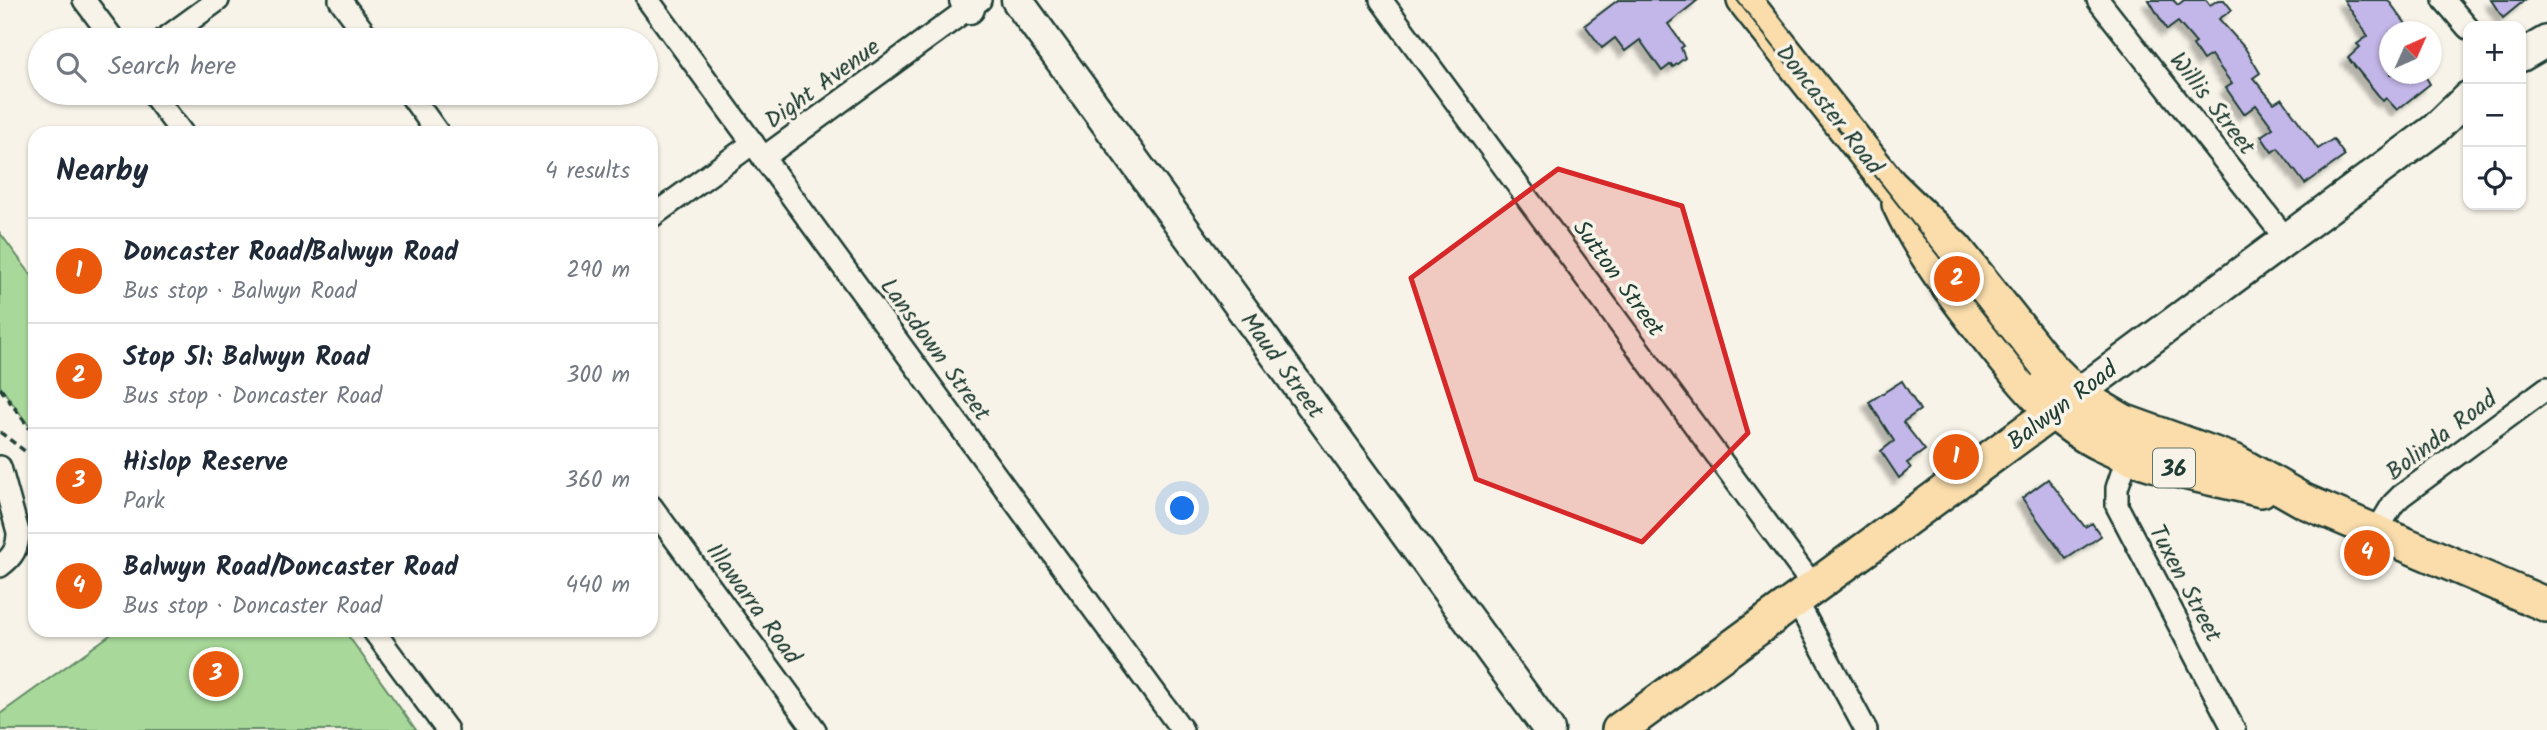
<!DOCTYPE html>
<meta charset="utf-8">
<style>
:root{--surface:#fff;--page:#f6f6f7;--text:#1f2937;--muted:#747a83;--line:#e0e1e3;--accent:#ea580c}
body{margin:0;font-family:Kalam,sans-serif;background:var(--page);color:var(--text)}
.controls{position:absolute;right:21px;top:21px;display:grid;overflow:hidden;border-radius:14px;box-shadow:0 2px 5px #0004}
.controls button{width:63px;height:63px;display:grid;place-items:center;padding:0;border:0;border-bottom:2px solid var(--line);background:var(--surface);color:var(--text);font:35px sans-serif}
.compass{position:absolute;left:2379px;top:21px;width:63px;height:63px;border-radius:50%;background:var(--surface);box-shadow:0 2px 5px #0004;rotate:45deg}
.you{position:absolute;left:1183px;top:509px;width:24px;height:24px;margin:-18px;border:5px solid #fff;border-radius:50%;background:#1a73e8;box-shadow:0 0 0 10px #1a73e833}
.badge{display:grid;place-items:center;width:46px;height:46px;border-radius:50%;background:var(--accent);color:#fff;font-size:23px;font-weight:700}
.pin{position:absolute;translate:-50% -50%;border:4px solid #fff;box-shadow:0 2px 7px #0006}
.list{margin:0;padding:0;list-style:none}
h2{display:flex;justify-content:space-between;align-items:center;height:91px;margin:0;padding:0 28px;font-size:30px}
h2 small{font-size:23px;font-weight:400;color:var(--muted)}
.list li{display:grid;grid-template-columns:46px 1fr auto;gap:21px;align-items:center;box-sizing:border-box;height:105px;padding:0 28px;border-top:2px solid var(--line)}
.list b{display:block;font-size:26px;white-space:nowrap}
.list p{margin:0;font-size:23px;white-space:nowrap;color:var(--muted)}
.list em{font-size:23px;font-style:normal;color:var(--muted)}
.icon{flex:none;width:38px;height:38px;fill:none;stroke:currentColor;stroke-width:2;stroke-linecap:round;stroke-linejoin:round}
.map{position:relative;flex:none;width:2547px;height:730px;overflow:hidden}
.search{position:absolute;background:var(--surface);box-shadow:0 2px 5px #0004;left:28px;top:28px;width:630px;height:77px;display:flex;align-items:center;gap:18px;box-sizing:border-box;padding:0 24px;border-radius:38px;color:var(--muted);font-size:26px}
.panel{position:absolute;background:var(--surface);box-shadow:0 2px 5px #0004;left:28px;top:126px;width:630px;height:511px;border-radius:21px}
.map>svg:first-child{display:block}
.green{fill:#a8d99a;stroke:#648b67;stroke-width:2}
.building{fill:#c3b6e8;stroke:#1f3d34;stroke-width:2;filter:url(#shadow)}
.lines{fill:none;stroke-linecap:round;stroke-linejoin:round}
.street-casing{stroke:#1f3d34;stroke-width:26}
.secondary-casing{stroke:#1f3d34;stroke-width:35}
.primary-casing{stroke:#1f3d34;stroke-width:38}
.path{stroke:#1f3d34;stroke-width:3.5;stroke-dasharray:7 5;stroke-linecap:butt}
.street{stroke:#f7f3e8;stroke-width:21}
.secondary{stroke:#f7f3e8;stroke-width:30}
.primary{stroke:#faddab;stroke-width:33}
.tram{stroke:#1f3d34;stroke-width:2}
.marked{fill:#d62828;fill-opacity:0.2;stroke:#d62828;stroke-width:5;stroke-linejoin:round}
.labels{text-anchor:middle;stroke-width:7;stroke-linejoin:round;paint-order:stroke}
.shield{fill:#f7f3e8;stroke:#60746a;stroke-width:2}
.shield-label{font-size:23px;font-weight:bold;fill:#1f3d34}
.street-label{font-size:24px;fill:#1f3d34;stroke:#f7f3e8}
</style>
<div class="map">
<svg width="2547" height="730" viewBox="0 0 2547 730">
<defs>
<filter id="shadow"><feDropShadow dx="-6" dy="6" stdDeviation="2" flood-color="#0004"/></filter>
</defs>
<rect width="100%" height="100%" fill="#f7f3e8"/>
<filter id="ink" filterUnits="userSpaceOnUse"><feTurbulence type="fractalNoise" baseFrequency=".0143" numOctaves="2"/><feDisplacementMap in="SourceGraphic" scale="14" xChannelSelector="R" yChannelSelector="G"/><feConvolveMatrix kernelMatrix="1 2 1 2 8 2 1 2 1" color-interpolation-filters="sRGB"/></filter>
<g filter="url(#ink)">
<path class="green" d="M 0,233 L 35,280 L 35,434 L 0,386 Z
M 109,630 L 344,630 L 416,730 L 0,730 L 0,714 L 110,635 Z"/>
<path class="building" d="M 1618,0 L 1698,0 L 1668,24 L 1684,46 L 1681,48 L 1685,58 L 1673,67 L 1671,64 L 1662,71 L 1640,40 L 1625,51 L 1615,38 L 1602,48 L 1585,25 Z
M 2149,0 L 2173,0 L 2178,5 L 2184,0 L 2206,0 L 2210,5 L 2218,0 L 2224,0 L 2232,10 L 2219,19 L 2245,48 L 2260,73 L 2253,78 L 2274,103 L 2282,98 L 2318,149 L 2333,139 L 2345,156 L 2305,184 L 2278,148 L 2272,152 L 2261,136 L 2273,128 L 2256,105 L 2244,114 L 2226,88 L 2232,84 L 2211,55 L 2203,60 L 2193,45 L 2196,43 L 2178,22 L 2167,30 Z
M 2344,0 L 2388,0 L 2412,32 L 2390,32 L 2390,74 L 2424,74 L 2430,84 L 2397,110 L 2386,98 L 2383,101 L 2348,58 L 2360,47 L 2357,44 L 2368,36 Z
M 2491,0 L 2525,0 L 2503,18 Z
M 1902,381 L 1920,410 L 1903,422 L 1925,450 L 1907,463 L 1911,468 L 1899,478 L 1881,451 L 1894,441 L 1869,402 Z
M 2048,479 L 2085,527 L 2092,523 L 2101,536 L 2066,559 L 2022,498 Z"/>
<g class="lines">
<defs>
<path id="street" d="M 84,0 L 114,40
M 340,0 L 370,40
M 648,0 L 1182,730
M 1381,0 L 1814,587
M 2098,0 L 2286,239
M 2444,0 L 2468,28
M 163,40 L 218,0
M 152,93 L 182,133
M 409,93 L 438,133
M 763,158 L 980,0
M 651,217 L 753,143
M 2128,455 L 2117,488 L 2117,506 L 2234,730
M 0,467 L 18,532 C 18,548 13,557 0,566
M 651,506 L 815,730
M 2376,532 L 2393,504 L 2401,496 L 2547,388
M 1796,600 L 1866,730
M 373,630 L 447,730"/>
<path id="secondary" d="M 965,0 L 969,8
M 1017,0 L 1549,730
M 2521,56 L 2547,41
M 2077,394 L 2435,129 L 2468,97"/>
<path id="primary" d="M 1744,0 L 1890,185 L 1956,249 L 2050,367 L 2077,394 L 2123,421 L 2234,461 L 2304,501 L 2547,605
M 1899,204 C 1921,252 1952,292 1984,333 C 2019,377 2051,420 2102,445 C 2149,468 2211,477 2261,490
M 1619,730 L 2077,394"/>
</defs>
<use href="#street" class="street-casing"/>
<use href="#secondary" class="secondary-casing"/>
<use href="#primary" class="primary-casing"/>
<path class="path" d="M 0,388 L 35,436
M 0,432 L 35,459"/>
<use href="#street" class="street"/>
<use href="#secondary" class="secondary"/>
<use href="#primary" class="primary"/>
<path class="tram" d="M 1737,0 L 2032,375"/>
</g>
</g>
<path class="marked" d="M 1558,169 L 1682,206 L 1748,433 L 1642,542 L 1476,479 L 1411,278 Z"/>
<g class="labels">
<rect class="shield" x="2153" y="448.5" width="42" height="39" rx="5"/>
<g class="shield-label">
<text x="2174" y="476">36</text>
</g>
<g class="street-label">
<text transform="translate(822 83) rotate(-36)" y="8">Dight Avenue</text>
<text transform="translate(2213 103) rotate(52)" y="8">Willis Street</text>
<text transform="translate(1830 109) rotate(52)" y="8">Doncaster Road</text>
<text transform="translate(1619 278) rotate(54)" y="8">Sutton Street</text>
<text transform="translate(936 349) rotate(54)" y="8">Lansdown Street</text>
<text transform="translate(1283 365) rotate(54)" y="8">Maud Street</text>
<text transform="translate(2062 405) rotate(-37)" y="8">Balwyn Road</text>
<text transform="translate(2441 435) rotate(-37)" y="8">Bolinda Road</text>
<text transform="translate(2186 583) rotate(62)" y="8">Tuxen Street</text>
<text transform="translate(754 603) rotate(54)" y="8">Illawarra Road</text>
</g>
</g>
</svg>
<div class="controls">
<button>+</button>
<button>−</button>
<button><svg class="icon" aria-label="locate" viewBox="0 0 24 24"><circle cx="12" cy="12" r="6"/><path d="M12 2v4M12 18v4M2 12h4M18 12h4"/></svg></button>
</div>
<svg class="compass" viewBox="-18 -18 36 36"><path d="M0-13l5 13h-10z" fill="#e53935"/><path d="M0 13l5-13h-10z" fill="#747a83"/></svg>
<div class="you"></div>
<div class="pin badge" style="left:1956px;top:457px">1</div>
<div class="pin badge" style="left:1957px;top:279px">2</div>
<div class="pin badge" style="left:216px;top:674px">3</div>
<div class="pin badge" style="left:2367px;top:553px">4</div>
<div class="search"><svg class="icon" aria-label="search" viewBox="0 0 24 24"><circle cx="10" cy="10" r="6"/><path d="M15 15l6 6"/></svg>Search here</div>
<section class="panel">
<h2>Nearby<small>4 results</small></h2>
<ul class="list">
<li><span class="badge">1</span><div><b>Doncaster Road/Balwyn Road</b><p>Bus stop · Balwyn Road</p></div><em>290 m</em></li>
<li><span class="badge">2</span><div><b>Stop 51: Balwyn Road</b><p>Bus stop · Doncaster Road</p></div><em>300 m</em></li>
<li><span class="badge">3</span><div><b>Hislop Reserve</b><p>Park</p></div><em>360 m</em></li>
<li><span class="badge">4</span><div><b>Balwyn Road/Doncaster Road</b><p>Bus stop · Doncaster Road</p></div><em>440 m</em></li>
</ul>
</section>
</div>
